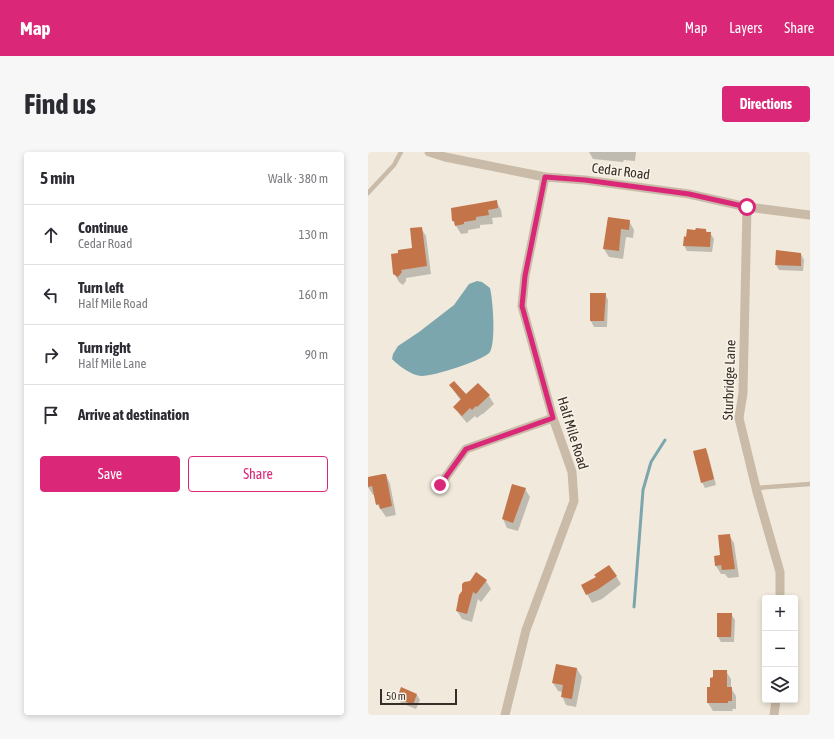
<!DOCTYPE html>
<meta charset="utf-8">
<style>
:root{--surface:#fff;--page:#f7f7f7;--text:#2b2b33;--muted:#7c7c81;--line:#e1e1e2;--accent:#db2777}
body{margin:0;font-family:"Asap Condensed",sans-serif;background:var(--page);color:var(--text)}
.controls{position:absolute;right:12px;bottom:12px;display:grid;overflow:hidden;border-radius:4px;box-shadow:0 2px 6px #0003}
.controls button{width:36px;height:36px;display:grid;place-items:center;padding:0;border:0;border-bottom:1px solid var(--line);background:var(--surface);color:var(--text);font:20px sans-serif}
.scale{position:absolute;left:12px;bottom:10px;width:77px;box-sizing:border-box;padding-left:4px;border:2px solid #362e28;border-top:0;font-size:11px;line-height:14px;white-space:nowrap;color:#362e28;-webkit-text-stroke:3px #f9f3e8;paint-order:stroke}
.stop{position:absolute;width:12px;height:12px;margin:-9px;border:3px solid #db2777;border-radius:50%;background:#fff}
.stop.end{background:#db2777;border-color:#fff;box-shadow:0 1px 4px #0008}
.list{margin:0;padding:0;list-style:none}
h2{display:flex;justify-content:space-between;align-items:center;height:52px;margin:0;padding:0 16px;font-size:17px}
h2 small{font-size:13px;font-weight:400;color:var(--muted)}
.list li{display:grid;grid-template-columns:26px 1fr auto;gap:12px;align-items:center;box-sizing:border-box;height:60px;padding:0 16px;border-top:1px solid var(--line)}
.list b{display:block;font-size:15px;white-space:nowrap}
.list p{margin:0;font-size:13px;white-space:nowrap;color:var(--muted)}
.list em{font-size:13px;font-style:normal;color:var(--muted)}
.actions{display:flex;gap:8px;padding:12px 16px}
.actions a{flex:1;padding:9px 0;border:1px solid var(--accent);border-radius:4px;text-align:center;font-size:14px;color:var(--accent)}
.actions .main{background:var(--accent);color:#fff}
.icon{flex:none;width:22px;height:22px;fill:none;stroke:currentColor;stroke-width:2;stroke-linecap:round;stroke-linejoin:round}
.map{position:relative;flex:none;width:442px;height:563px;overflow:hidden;border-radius:4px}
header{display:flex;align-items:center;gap:24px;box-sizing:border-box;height:56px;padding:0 20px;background:var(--accent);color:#fff}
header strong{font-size:19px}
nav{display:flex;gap:22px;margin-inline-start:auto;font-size:14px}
.intro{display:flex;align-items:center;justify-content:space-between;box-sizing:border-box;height:96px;padding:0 24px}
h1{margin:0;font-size:28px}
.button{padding:10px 18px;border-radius:4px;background:var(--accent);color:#fff;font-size:14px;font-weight:700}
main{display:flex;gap:24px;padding:0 24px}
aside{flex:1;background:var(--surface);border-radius:4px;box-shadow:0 2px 6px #0003}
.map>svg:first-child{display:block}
.water{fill:#7ca6ae}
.shadow{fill:#0003}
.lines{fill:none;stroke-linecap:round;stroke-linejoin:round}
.stream{stroke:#7ca6ae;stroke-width:3}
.building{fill:#c37449}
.service{stroke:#c9bba8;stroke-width:4.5}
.minor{stroke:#c9bba8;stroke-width:9}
.route{stroke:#db2777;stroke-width:5}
.labels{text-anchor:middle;stroke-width:3;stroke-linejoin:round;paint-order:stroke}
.street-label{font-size:14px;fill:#362e28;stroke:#f9f3e8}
</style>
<header>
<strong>Map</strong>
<nav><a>Map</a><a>Layers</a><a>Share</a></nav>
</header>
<div class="intro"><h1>Find us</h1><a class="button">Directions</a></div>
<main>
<aside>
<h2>5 min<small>Walk · 380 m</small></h2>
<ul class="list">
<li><svg class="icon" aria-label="ahead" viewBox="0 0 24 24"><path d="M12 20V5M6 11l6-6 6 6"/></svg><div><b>Continue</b><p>Cedar Road</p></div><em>130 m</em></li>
<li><svg class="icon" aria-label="left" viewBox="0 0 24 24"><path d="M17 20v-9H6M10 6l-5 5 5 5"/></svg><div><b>Turn left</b><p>Half Mile Road</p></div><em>160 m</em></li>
<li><svg class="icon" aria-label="right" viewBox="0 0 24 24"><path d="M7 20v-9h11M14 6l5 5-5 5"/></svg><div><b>Turn right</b><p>Half Mile Lane</p></div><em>90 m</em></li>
<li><svg class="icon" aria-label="arrive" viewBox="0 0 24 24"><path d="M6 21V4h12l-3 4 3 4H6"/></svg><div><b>Arrive at destination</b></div></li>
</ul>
<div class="actions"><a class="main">Save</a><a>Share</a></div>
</aside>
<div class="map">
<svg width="442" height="563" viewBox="0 0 442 563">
<rect width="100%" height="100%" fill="#f1eadc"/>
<path class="water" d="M 109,129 L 114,130 L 122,136 C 125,149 128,189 122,200 C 117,208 63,225 53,224 C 43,223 31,214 24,207 L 25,202 L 30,194 L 51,180 L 86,153 L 101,132 Z"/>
<path class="shadow" d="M 221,0 L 268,0 L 267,9 L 256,8 L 255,10 L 225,7 Z
M 128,49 L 133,58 L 134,65 L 124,66 L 125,72 L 112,73 L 112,76 L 100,78 L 100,81 L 93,82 L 85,69 Z
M 240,66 L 261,69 L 266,78 L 265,86 L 258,85 L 255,107 L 241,105 L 236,97 Z
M 53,76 L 58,84 L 63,122 L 38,126 L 38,129 L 35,133 L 31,130 L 26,121 L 45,97 Z
M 338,78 L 340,81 L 342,81 L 346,87 L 344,100 L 319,99 L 316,93 L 319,86 Z
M 433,102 L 436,108 L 435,119 L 411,118 L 408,113 Z
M 223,142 L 237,142 L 240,148 L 239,175 L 226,175 L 223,169 Z
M 82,233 L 98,243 L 121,244 L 126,252 L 115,262 L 114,262 L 109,266 L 107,264 L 99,271 L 92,263 L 87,255 L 93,249 Z
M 337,297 L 340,302 L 348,333 L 337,336 L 334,330 Z
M 18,323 L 22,332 L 28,363 L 18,365 L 9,352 L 7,343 L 5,343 L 0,335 L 0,326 Z
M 145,333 L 157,337 L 162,345 L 150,379 L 139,376 L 135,367 Z
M 361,383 L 366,391 L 371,425 L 360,426 L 357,422 L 353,422 L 348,414 L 353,404 Z
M 108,422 L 118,429 L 123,437 L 113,450 L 110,447 L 104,470 L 94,467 L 89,459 L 96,439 Z
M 248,424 L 253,432 L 234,447 L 224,451 L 219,442 Z
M 363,462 L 367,468 L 366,490 L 353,490 L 350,485 Z
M 209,517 L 214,525 L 208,555 L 198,553 L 194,544 L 194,540 L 190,539 L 185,531 Z
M 358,519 L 363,527 L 363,536 L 368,544 L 368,557 L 364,557 L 365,559 L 345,559 L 340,551 L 343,536 Z
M 49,543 L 52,548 L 48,557 L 33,551 L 30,546 Z"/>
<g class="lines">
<path class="stream" d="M 266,455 L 275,338 L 283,310 L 297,288"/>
</g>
<path class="building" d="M 129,48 L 130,56 L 120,58 L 121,63 L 108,65 L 108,68 L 96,70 L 96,72 L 87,74 L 86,69 L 84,69 L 83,56 Z
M 240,65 L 262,68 L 261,78 L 253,77 L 251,99 L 235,97 Z
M 54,75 L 59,114 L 33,118 L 34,120 L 30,125 L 25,122 L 23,102 L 30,101 L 30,98 L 44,96 L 42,76 Z
M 328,76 L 338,77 L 338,80 L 343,80 L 342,95 L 315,94 L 316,84 L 318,85 L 319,77 L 327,78 Z
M 408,98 L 433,101 L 433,114 L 407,113 Z
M 222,141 L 238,141 L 236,169 L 222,169 Z
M 86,229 L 98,242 L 110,231 L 122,243 L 109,255 L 108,254 L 104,258 L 102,256 L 94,264 L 85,255 L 93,247 L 81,233 Z
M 338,296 L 346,327 L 333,331 L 325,299 Z
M 15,322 L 18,322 L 24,354 L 12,357 L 11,352 L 8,353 L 4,334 L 0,335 L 0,325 Z
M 144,332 L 158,336 L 145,371 L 134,367 Z
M 362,382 L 367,417 L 354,418 L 353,413 L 347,414 L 346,404 L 352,403 L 350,383 Z
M 241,413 L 249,424 L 229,438 L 218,443 L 213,433 L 228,425 L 226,423 Z
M 108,420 L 119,428 L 108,442 L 105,440 L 99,462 L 88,459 L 91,443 L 94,439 L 94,432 L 96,430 L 102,429 Z
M 349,461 L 364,461 L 363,485 L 349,485 Z
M 188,512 L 209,516 L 204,547 L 193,545 L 195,533 L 184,531 Z
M 345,518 L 359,518 L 359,535 L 364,535 L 364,549 L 360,549 L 360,551 L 339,551 L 339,535 L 342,535 L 342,526 L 345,525 Z
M 33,535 L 49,542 L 45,553 L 29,546 Z"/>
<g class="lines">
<path class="service" d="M 0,41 L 26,13 L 33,0
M 388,336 L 442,332"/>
<path class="minor" d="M 61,0 L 77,5 L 177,25 L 217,28 L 321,42 L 379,55 L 442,63
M 379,55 L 375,241 L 371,266 L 389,340 L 412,420 L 412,446
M 72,333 L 98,297 L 185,266
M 137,563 L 158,478 L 206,349 L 204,320 L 185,266 L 154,154 L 157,124 L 177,25
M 406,563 L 408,548"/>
</g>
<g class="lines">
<path class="route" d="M 72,333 L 98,297 L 185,266 L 154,154 L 157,124 L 177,25 L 217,28 L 321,42 L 379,55"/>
</g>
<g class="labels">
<g class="street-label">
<text transform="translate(253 19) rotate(7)" y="5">Cedar Road</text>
<text transform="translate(361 228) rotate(-88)" y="5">Sturbridge Lane</text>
<text transform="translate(205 281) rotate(73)" y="5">Half Mile Road</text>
</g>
</g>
</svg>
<div class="controls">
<button>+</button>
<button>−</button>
<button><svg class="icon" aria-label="layers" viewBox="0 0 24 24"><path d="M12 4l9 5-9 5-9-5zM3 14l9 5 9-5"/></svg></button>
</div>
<div class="scale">50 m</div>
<div class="stop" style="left:379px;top:55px"></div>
<div class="stop end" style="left:72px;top:333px"></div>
</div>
</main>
